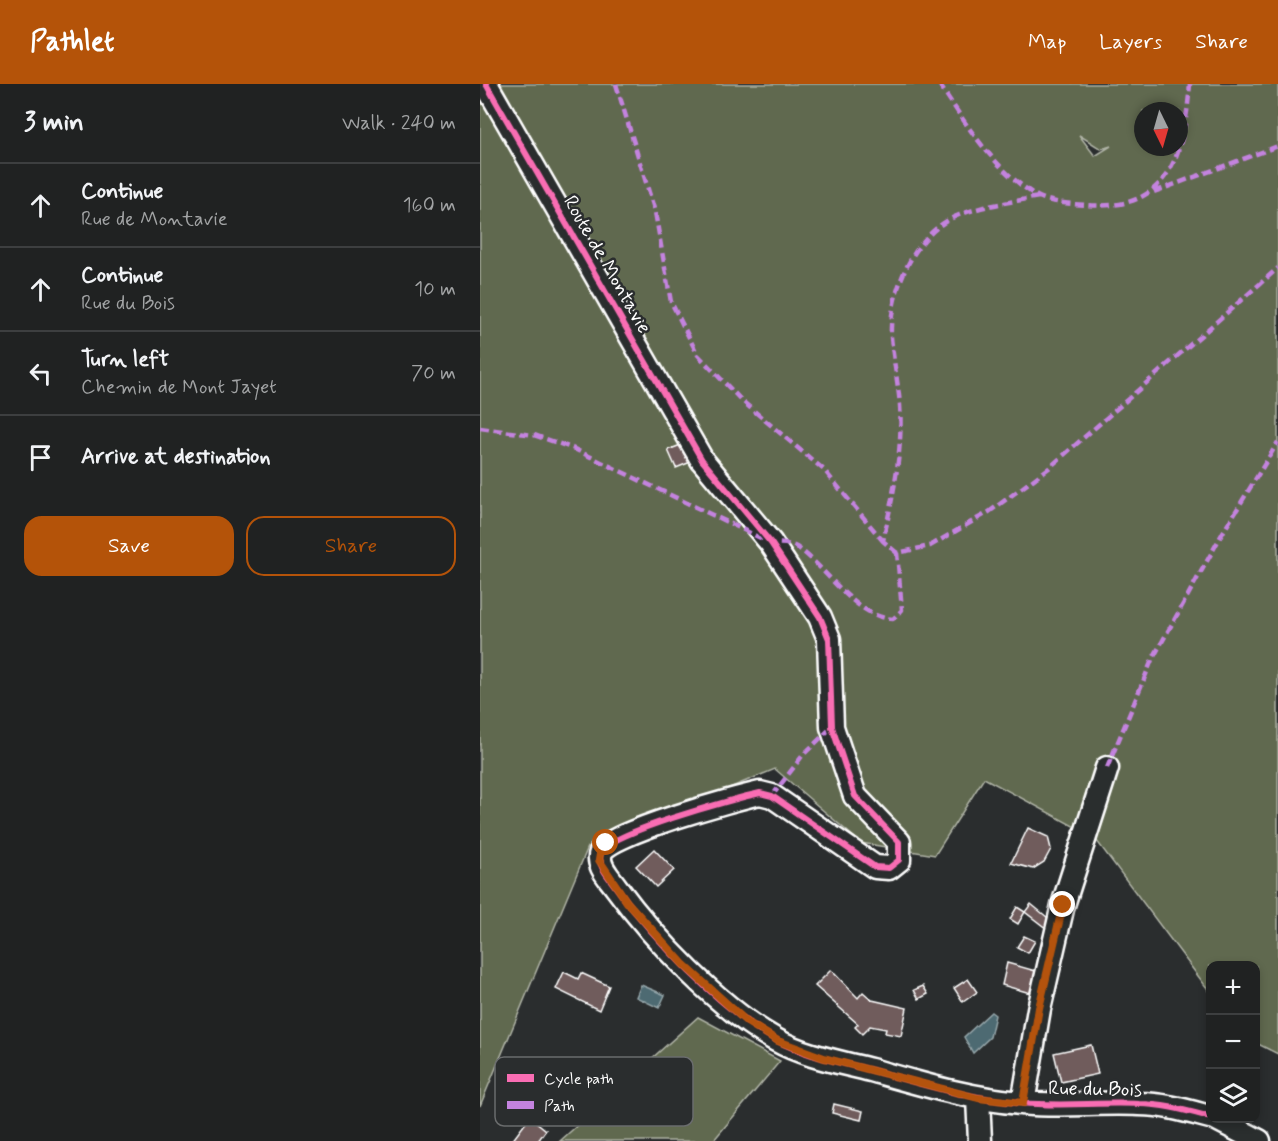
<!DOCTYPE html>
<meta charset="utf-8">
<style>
:root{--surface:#202222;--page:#2d2f2f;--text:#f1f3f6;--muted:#a2a4a5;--line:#3d3f40;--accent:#b45309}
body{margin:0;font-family:Mynerve,sans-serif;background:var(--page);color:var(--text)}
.controls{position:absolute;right:18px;bottom:18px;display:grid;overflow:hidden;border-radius:12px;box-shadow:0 3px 9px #0003}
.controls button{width:54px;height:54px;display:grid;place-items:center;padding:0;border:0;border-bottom:2px solid var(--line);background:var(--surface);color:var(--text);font:30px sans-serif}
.compass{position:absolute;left:654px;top:18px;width:54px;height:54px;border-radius:50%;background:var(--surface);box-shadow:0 3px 9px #0003;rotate:175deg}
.stop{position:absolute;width:18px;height:18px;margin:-14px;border:4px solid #b45309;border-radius:50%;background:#fff}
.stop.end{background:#b45309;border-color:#fff;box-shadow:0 2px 6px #0008}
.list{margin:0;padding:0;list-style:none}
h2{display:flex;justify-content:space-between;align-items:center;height:78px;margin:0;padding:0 24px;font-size:26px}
h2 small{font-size:20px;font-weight:400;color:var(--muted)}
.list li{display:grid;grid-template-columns:39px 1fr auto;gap:18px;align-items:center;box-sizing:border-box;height:84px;padding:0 24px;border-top:2px solid var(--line)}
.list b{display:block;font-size:22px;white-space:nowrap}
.list p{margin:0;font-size:20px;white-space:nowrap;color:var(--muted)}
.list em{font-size:20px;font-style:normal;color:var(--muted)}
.actions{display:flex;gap:12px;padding:18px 24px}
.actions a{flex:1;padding:14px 0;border:2px solid var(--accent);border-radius:18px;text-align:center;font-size:21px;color:var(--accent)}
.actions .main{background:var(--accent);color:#fff}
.icon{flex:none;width:33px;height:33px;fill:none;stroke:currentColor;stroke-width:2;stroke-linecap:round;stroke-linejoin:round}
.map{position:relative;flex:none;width:798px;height:1057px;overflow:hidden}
header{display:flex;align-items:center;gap:36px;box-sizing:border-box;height:84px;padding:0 30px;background:var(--accent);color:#fff}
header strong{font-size:28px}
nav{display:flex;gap:33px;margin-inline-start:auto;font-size:21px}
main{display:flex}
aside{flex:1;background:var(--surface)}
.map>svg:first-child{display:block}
.green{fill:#61694f;stroke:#b0b4a7;stroke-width:1.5;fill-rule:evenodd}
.water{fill:#4e6a72;stroke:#95a6aa;stroke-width:1.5}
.building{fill:#6f5c5c;stroke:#fff;stroke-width:1.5}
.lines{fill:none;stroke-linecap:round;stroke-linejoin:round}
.street-casing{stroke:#fff;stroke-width:27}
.street{stroke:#2a2d2e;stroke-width:22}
.quiet{stroke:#c483df;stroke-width:4.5;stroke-dasharray:9 4.5;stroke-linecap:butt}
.cycleway-casing{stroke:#2a2d2e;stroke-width:10}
.cycleway{stroke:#f96db3;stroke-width:6}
.route{stroke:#b45309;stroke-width:8}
.labels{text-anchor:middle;stroke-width:5;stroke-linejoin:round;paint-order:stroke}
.street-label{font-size:20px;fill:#fff;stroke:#2a2d2e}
.key{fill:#2a2d2e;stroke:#6a6c6d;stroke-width:1.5}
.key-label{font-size:16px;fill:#fff}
</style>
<header>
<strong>Pathlet</strong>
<nav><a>Map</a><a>Layers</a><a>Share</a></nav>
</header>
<main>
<aside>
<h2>3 min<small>Walk · 240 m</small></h2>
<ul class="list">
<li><svg class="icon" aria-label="ahead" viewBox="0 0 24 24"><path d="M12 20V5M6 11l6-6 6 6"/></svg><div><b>Continue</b><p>Rue de Montavie</p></div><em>160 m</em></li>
<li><svg class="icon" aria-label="ahead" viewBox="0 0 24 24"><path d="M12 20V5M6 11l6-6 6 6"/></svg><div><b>Continue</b><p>Rue du Bois</p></div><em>10 m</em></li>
<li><svg class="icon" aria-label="left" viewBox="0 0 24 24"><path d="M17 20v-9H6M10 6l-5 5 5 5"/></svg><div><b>Turn left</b><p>Chemin de Mont Jayet</p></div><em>70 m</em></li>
<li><svg class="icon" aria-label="arrive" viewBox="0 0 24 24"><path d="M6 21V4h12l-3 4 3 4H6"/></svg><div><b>Arrive at destination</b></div></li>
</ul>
<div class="actions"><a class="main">Save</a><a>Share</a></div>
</aside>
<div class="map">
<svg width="798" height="1057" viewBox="0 0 798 1057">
<rect width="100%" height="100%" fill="#2a2d2e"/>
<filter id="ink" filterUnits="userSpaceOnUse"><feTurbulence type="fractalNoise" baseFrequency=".0167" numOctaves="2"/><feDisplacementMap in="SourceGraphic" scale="12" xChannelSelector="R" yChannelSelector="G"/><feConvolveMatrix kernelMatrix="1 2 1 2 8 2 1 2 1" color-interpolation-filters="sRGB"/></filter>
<g filter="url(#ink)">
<path class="green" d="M 0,0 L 798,0 L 798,970 L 776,959 L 776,882 L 730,882 L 730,908 L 614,753 L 504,694 L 455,771 L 381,759 L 295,685 L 108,763 L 0,1022 ZM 663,27 L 699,27 L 699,63 L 663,63 ZM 599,51 L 621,65 L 631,62 L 615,72 Z
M 218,933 L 300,977 L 233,1057 L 80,1057 Z"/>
<path class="water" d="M 161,901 L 185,911 L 179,924 L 156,913 Z
M 511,928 L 515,931 L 510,953 L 493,969 L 484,953 Z"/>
<path class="building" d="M 206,359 L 213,377 L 196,384 L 188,366 Z
M 548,744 L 568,753 L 571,765 L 564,778 L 553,785 L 531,779 Z
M 174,765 L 194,786 L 176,803 L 156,782 Z
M 551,820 L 573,838 L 567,845 L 545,828 Z
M 537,823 L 545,828 L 538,840 L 530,835 Z
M 544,852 L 555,857 L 548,869 L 537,863 Z
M 527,879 L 559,888 L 554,910 L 522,901 Z
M 351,886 L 378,914 L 383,908 L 392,916 L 427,924 L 421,952 L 405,949 L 406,945 L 390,942 L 382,950 L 375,943 L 378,940 L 335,902 Z
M 84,888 L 98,895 L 101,889 L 129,902 L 119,926 L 76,905 Z
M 488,895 L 497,908 L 483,918 L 474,904 Z
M 443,902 L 448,910 L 439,915 L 434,906 Z
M 611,961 L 618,990 L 581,998 L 574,969 Z
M 354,1020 L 383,1027 L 381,1036 L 352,1029 Z
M 50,1033 L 66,1046 L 58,1057 L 32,1057 Z"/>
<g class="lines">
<defs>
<path id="street" d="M 6,0 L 222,376 L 291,459 L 340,533 L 349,555 L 352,643 L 375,712 L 419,758 L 419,776 L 409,784 L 395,783 L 292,712 L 280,709 C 256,714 126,750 121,768 C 116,781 129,793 136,803 C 174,855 240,925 296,956 C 324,972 360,978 391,986 C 441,1000 490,1015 541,1019 C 581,1023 620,1018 659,1020 C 683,1020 707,1027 730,1033
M 498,1014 L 500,1057
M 543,1019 L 559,925 L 583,821 L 627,684
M 735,1034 L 779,1057"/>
</defs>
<use href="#street" class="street-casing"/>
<use href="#street" class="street"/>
<path class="quiet" d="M 136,0 L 175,128 L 191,218 L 218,271 L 261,316 L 344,386 L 403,457
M 459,0 C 486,40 514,86 557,112 C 570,119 592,120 606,121 C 690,128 704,70 710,0
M 674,108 L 798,62
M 0,344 L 54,351 L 92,364 L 291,459 C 299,460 312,459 318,464 C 348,485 374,533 413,535 L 422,526 L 417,469 L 450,462 L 509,428 L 569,384 L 798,184
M 417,469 L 403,457 C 413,412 423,367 420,321 C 418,298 413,275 411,253 C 409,208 434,148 479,131 C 504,121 532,118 559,113
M 627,684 L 672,576 L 742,450 L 798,358
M 292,712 L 323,671 L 352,643"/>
<defs>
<path id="cycleway" d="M 6,0 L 222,376 L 291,459 L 340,533 L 349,555 L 352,643 L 375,712 L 419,758 L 419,776 L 409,784 L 395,783 L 292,712 L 280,709 C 256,714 126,750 121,768 C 116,781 129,793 136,803 C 174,855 240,925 296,956 C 324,972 360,978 391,986 C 441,1000 490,1015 541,1019 C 581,1023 620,1018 659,1020 C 683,1020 707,1027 730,1033"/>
</defs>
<use href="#cycleway" class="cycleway-casing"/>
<use href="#cycleway" class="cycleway"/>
</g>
</g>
<g class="lines" filter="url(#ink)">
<path class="route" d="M 126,759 L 121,765 L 119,776 L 147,818 L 203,880 L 267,938 L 298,957 L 344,974 L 498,1014 L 543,1019 L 559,924 L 583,821"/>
</g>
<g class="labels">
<g class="street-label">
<text transform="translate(128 180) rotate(60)" y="7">Route de Montavie</text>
<text transform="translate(615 1004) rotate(1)" y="7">Rue du Bois</text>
</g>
</g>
<rect x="15" y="973" width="198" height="69" rx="9" class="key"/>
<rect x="27" y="990" width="27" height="8" fill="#f96db3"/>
<rect x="27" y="1017" width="27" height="8" fill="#c483df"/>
<g class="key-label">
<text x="64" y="1000">Cycle path</text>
<text x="64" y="1027">Path</text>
</g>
</svg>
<div class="controls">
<button>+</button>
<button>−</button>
<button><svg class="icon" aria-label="layers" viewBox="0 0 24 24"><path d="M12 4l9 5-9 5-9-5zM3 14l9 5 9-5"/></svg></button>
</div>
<svg class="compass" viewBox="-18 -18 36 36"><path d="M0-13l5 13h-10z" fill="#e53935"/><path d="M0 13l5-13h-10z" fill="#a2a4a5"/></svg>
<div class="stop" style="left:126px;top:759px"></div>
<div class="stop end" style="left:583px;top:821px"></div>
</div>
</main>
